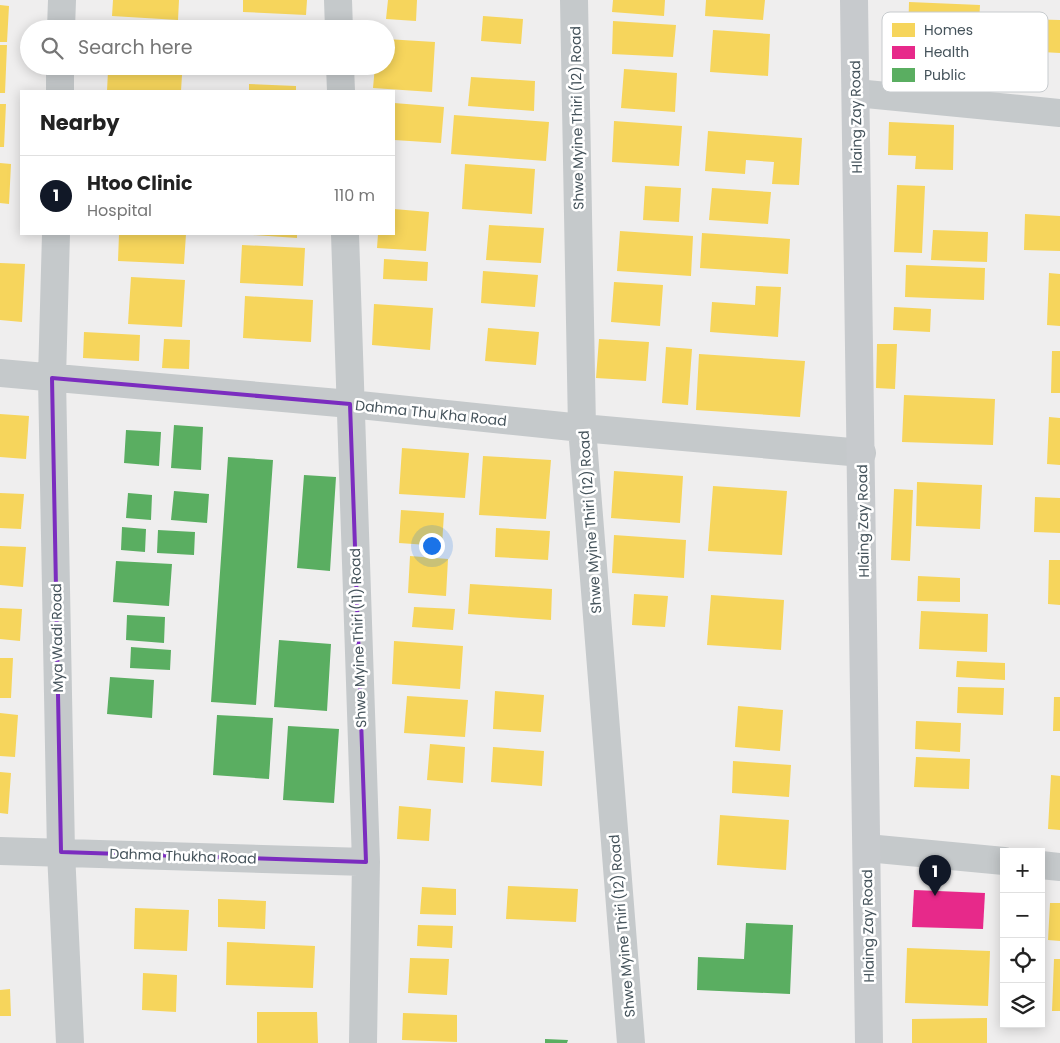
<!DOCTYPE html>
<meta charset="utf-8">
<style>
:root{--surface:#fff;--page:#f6f6f6;--text:#222;--muted:#767676;--line:#e0e0e0;--accent:#111827}
body{margin:0;font-family:Poppins,sans-serif;background:var(--page);color:var(--text)}
.controls{position:absolute;right:15px;bottom:15px;display:grid;overflow:hidden;border-radius:0px;box-shadow:0 2px 12px #0003}
.controls button{width:45px;height:45px;display:grid;place-items:center;padding:0;border:0;border-bottom:1px solid var(--line);background:var(--surface);color:var(--text);font:25px sans-serif}
.you{position:absolute;left:431px;top:545px;width:18px;height:18px;margin:-12px;border:4px solid #fff;border-radius:50%;background:#1a73e8;box-shadow:0 0 0 8px #1a73e833}
.badge{display:grid;place-items:center;width:32px;height:32px;border-radius:50%;background:var(--accent);color:#fff;font-size:16px;font-weight:700}
.pin{position:absolute;translate:-50% -41px;filter:drop-shadow(0 1px 2px #0008)}
.pin::after{content:'';position:absolute;top:26px;width:18px;height:15px;background:inherit;clip-path:polygon(0 0,100% 0,50% 100%)}
.list{margin:0;padding:0;list-style:none}
h2{display:flex;justify-content:space-between;align-items:center;height:65px;margin:0;padding:0 20px;font-size:21px}
h2 small{font-size:16px;font-weight:400;color:var(--muted)}
.list li{display:grid;grid-template-columns:32px 1fr auto;gap:15px;align-items:center;box-sizing:border-box;height:80px;padding:0 20px;border-top:1px solid var(--line)}
.list b{display:block;font-size:19px;white-space:nowrap}
.list p{margin:0;font-size:16px;white-space:nowrap;color:var(--muted)}
.list em{font-size:16px;font-style:normal;color:var(--muted)}
.icon{flex:none;width:28px;height:28px;fill:none;stroke:currentColor;stroke-width:2;stroke-linecap:round;stroke-linejoin:round}
.map{position:relative;flex:none;width:1060px;height:1043px;overflow:hidden}
.search{position:absolute;background:var(--surface);box-shadow:0 2px 12px #0003;left:20px;top:20px;width:375px;height:55px;display:flex;align-items:center;gap:12px;box-sizing:border-box;padding:0 18px;border-radius:28px;color:var(--muted);font-size:19px}
.panel{position:absolute;background:var(--surface);box-shadow:0 2px 12px #0003;left:20px;top:90px;width:375px;height:145px;border-radius:0px}
.map>svg:first-child{display:block}
.homes{fill:#f6d55c}
.health{fill:#e7298a}
.public{fill:#5aae61}
.lines{fill:none;stroke-linecap:round;stroke-linejoin:round}
.street{stroke:#c5c9cb;stroke-width:28}
.secondary{stroke:#c7cacd;stroke-width:28}
.marked{fill:none;stroke:#7b2cbf;stroke-width:4;stroke-linejoin:round}
.labels{text-anchor:middle;stroke-width:5;stroke-linejoin:round;paint-order:stroke}
.street-label{font-size:14px;fill:#45535b;stroke:#fff}
.key{fill:#fff;stroke:#c7cbce;stroke-width:1}
.key-label{font-size:14px;fill:#45535b}
</style>
<div class="map">
<svg width="1060" height="1043" viewBox="0 0 1060 1043">
<rect width="100%" height="100%" fill="#efeeee"/>
<path class="homes" d="M 113,0 L 179,0 L 178,20 L 112,16 Z
M 243,0 L 307,0 L 306,15 L 243,12 Z
M 388,0 L 417,0 L 416,21 L 386,19 Z
M 613,0 L 665,0 L 664,16 L 612,12 Z
M 706,0 L 765,0 L 763,20 L 705,16 Z
M 909,2 L 980,5 L 978,40 L 908,38 Z
M 0,5 L 9,6 L 7,42 L 0,42 Z
M 483,16 L 523,19 L 521,44 L 481,41 Z
M 1024,19 L 1060,20 L 1060,53 L 1023,51 Z
M 613,21 L 676,25 L 673,57 L 612,54 Z
M 111,25 L 145,27 L 145,29 L 110,29 Z
M 713,30 L 770,34 L 768,76 L 710,72 Z
M 386,39 L 435,42 L 432,92 L 373,88 L 375,66 L 386,66 Z
M 0,45 L 7,45 L 5,93 L 0,93 Z
M 624,69 L 677,73 L 675,112 L 621,108 Z
M 108,71 L 182,75 L 181,91 L 107,91 Z
M 471,77 L 535,81 L 534,111 L 468,106 Z
M 249,84 L 296,86 L 296,91 L 249,91 Z
M 394,103 L 444,107 L 441,143 L 394,140 Z
M 0,104 L 6,104 L 4,147 L 0,147 Z
M 454,115 L 549,122 L 546,161 L 451,154 Z
M 614,121 L 682,126 L 679,166 L 612,162 Z
M 889,122 L 954,125 L 953,170 L 915,169 L 916,156 L 888,155 Z
M 708,131 L 802,138 L 799,185 L 772,184 L 774,162 L 746,160 L 745,174 L 705,171 Z
M 0,163 L 11,164 L 9,204 L 0,203 Z
M 465,164 L 535,169 L 532,214 L 462,209 Z
M 897,185 L 925,186 L 922,253 L 894,252 Z
M 645,186 L 681,188 L 679,222 L 643,220 Z
M 712,188 L 771,192 L 768,224 L 709,220 Z
M 394,209 L 429,212 L 426,251 L 377,248 L 378,234 L 394,234 Z
M 1025,214 L 1060,216 L 1060,251 L 1024,250 Z
M 489,225 L 544,228 L 541,263 L 486,260 Z
M 933,230 L 988,232 L 987,262 L 931,260 Z
M 620,231 L 693,236 L 691,276 L 617,271 Z
M 702,233 L 790,239 L 788,274 L 700,268 Z
M 119,234 L 186,234 L 184,264 L 118,261 Z
M 253,234 L 297,234 L 297,238 L 253,235 Z
M 242,245 L 305,248 L 303,286 L 240,283 Z
M 384,259 L 428,262 L 427,281 L 383,279 Z
M 0,263 L 25,264 L 22,322 L 0,320 Z
M 906,265 L 985,268 L 984,300 L 905,297 Z
M 483,271 L 538,275 L 535,307 L 481,303 Z
M 1049,273 L 1060,274 L 1060,326 L 1047,325 Z
M 131,277 L 185,280 L 182,327 L 128,324 Z
M 614,282 L 663,285 L 660,326 L 611,322 Z
M 756,286 L 781,287 L 778,337 L 710,332 L 712,302 L 755,305 Z
M 245,296 L 313,300 L 311,342 L 243,338 Z
M 374,304 L 433,308 L 430,350 L 372,345 Z
M 894,307 L 931,309 L 930,332 L 893,330 Z
M 488,328 L 539,332 L 536,365 L 485,361 Z
M 84,332 L 140,335 L 139,361 L 83,358 Z
M 164,339 L 190,340 L 189,369 L 162,368 Z
M 599,339 L 649,342 L 646,381 L 596,378 Z
M 877,344 L 897,344 L 895,389 L 876,388 Z
M 666,347 L 692,349 L 688,405 L 662,403 Z
M 1052,351 L 1060,351 L 1060,393 L 1051,393 Z
M 699,354 L 805,361 L 800,417 L 696,410 Z
M 904,395 L 995,399 L 993,445 L 902,442 Z
M 0,414 L 29,416 L 26,459 L 0,457 Z
M 1049,417 L 1060,418 L 1060,465 L 1047,464 Z
M 402,448 L 469,453 L 465,498 L 399,494 Z
M 483,456 L 551,460 L 546,519 L 479,515 Z
M 614,471 L 683,476 L 680,523 L 611,518 Z
M 917,482 L 982,485 L 980,529 L 916,526 Z
M 713,486 L 787,491 L 782,555 L 708,551 Z
M 894,489 L 913,490 L 910,561 L 891,560 Z
M 0,493 L 24,494 L 21,529 L 0,528 Z
M 1035,497 L 1060,498 L 1060,533 L 1034,532 Z
M 401,510 L 444,513 L 442,546 L 399,543 Z
M 496,528 L 550,531 L 548,560 L 495,557 Z
M 614,535 L 686,540 L 684,578 L 612,573 Z
M 0,546 L 26,547 L 23,587 L 0,585 Z
M 410,556 L 448,559 L 446,596 L 408,593 Z
M 1049,560 L 1060,560 L 1060,605 L 1048,604 Z
M 918,576 L 960,578 L 960,602 L 917,601 Z
M 470,584 L 552,589 L 551,620 L 468,614 Z
M 634,594 L 668,596 L 665,627 L 632,625 Z
M 711,595 L 784,600 L 781,650 L 707,645 Z
M 414,607 L 455,609 L 453,630 L 412,627 Z
M 0,608 L 22,609 L 20,641 L 0,639 Z
M 921,611 L 988,614 L 987,652 L 919,649 Z
M 394,641 L 463,646 L 460,689 L 392,684 Z
M 0,658 L 13,658 L 11,698 L 0,698 Z
M 957,661 L 1005,663 L 1005,680 L 956,677 Z
M 958,687 L 1004,688 L 1003,715 L 957,713 Z
M 495,691 L 544,695 L 541,732 L 493,729 Z
M 407,696 L 468,700 L 465,737 L 404,733 Z
M 1054,697 L 1060,697 L 1060,731 L 1053,731 Z
M 738,706 L 783,710 L 780,751 L 735,747 Z
M 0,713 L 18,715 L 15,757 L 0,756 Z
M 916,721 L 961,723 L 960,752 L 915,749 Z
M 430,744 L 465,747 L 463,783 L 427,780 Z
M 493,747 L 544,751 L 542,786 L 491,782 Z
M 916,757 L 970,759 L 969,789 L 914,787 Z
M 733,761 L 791,765 L 789,797 L 732,793 Z
M 0,772 L 11,773 L 8,814 L 0,813 Z
M 1051,775 L 1060,776 L 1060,830 L 1048,829 Z
M 399,806 L 431,809 L 429,841 L 397,839 Z
M 720,815 L 789,820 L 786,870 L 717,865 Z
M 508,886 L 578,889 L 576,922 L 506,919 Z
M 422,887 L 456,889 L 456,915 L 420,914 Z
M 218,899 L 266,901 L 265,929 L 218,927 Z
M 1050,903 L 1060,903 L 1060,941 L 1048,940 Z
M 135,908 L 189,910 L 187,951 L 134,949 Z
M 418,925 L 453,926 L 452,948 L 417,946 Z
M 227,942 L 315,946 L 313,988 L 226,985 Z
M 907,948 L 990,951 L 988,1006 L 905,1003 Z
M 410,958 L 449,959 L 447,995 L 408,993 Z
M 1054,959 L 1060,959 L 1060,1011 L 1052,1011 Z
M 143,973 L 177,975 L 176,1012 L 142,1010 Z
M 10,989 L 11,1016 L 0,1016 L 0,990 Z
M 257,1012 L 317,1012 L 318,1043 L 257,1043 Z
M 403,1013 L 457,1015 L 457,1042 L 402,1040 Z
M 987,1018 L 987,1043 L 912,1043 L 912,1019 Z"/>
<path class="health" d="M 914,890 L 985,893 L 983,929 L 912,927 Z"/>
<path class="public" d="M 174,425 L 203,427 L 201,470 L 171,468 Z
M 126,430 L 161,432 L 159,466 L 124,463 Z
M 228,457 L 273,460 L 256,705 L 211,702 Z
M 304,475 L 336,477 L 330,571 L 297,568 Z
M 174,491 L 209,494 L 207,523 L 171,520 Z
M 128,493 L 152,495 L 151,520 L 126,518 Z
M 122,527 L 146,529 L 145,552 L 121,550 Z
M 158,530 L 195,532 L 194,555 L 157,553 Z
M 116,561 L 172,564 L 169,606 L 113,602 Z
M 127,615 L 165,617 L 164,643 L 126,640 Z
M 279,640 L 331,644 L 327,711 L 274,707 Z
M 131,647 L 171,650 L 170,670 L 130,668 Z
M 110,677 L 154,680 L 152,718 L 107,714 Z
M 217,715 L 273,718 L 269,779 L 213,775 Z
M 288,726 L 339,729 L 334,803 L 283,800 Z
M 746,923 L 793,925 L 790,994 L 697,990 L 698,957 L 744,959 Z
M 545,1039 L 568,1040 L 567,1043 L 545,1043 Z"/>
<g class="lines">
<path class="street" d="M 338,0 L 339,29
M 574,0 L 582,428 L 631,1043
M 61,29 L 62,0
M 340,66 L 341,91
M 60,91 L 60,66
M 856,93 L 1060,113
M 56,234 L 52,378 L 61,852 L 70,1043
M 345,234 L 366,862 L 363,1043
M 0,373 L 350,404 L 582,428 L 862,453
M 867,848 L 1004,861
M 0,851 L 366,862
M 1041,865 L 1060,867"/>
<path class="secondary" d="M 854,0 L 869,1043"/>
</g>
<path class="marked" d="M 52,378 L 350,404 L 366,862 L 61,852 Z"/>
<g class="labels">
<g class="street-label">
<text transform="translate(856 117) rotate(-91)" y="5">Hlaing Zay Road</text>
<text transform="translate(577 118) rotate(-91)" y="5">Shwe Myine Thiri (12) Road</text>
<text transform="translate(431 413) rotate(6)" y="5">Dahma Thu Kha Road</text>
<text transform="translate(863 521) rotate(-91)" y="5">Hlaing Zay Road</text>
<text transform="translate(590 522) rotate(-94)" y="5">Shwe Myine Thiri (12) Road</text>
<text transform="translate(57 638) rotate(-91)" y="5">Mya Wadi Road</text>
<text transform="translate(358 638) rotate(-92)" y="5">Shwe Myine Thiri (11) Road</text>
<text transform="translate(183 856) rotate(2)" y="5">Dahma Thukha Road</text>
<text transform="translate(622 926) rotate(-95)" y="5">Shwe Myine Thiri (12) Road</text>
<text transform="translate(868 926) rotate(-91)" y="5">Hlaing Zay Road</text>
</g>
</g>
<rect x="882" y="12" width="166" height="80" rx="8" class="key"/>
<rect x="892" y="23" width="23" height="14" fill="#f6d55c"/>
<rect x="892" y="46" width="23" height="13" fill="#e7298a"/>
<rect x="892" y="68" width="23" height="14" fill="#5aae61"/>
<g class="key-label">
<text x="924" y="35">Homes</text>
<text x="924" y="57">Health</text>
<text x="924" y="80">Public</text>
</g>
</svg>
<div class="controls">
<button>+</button>
<button>−</button>
<button><svg class="icon" aria-label="locate" viewBox="0 0 24 24"><circle cx="12" cy="12" r="6"/><path d="M12 2v4M12 18v4M2 12h4M18 12h4"/></svg></button>
<button><svg class="icon" aria-label="layers" viewBox="0 0 24 24"><path d="M12 4l9 5-9 5-9-5zM3 14l9 5 9-5"/></svg></button>
</div>
<div class="you"></div>
<div class="pin badge" style="left:935px;top:896px">1</div>
<div class="search"><svg class="icon" aria-label="search" viewBox="0 0 24 24"><circle cx="10" cy="10" r="6"/><path d="M15 15l6 6"/></svg>Search here</div>
<section class="panel">
<h2>Nearby<small></small></h2>
<ul class="list">
<li><span class="badge">1</span><div><b>Htoo Clinic</b><p>Hospital</p></div><em>110 m</em></li>
</ul>
</section>
</div>
